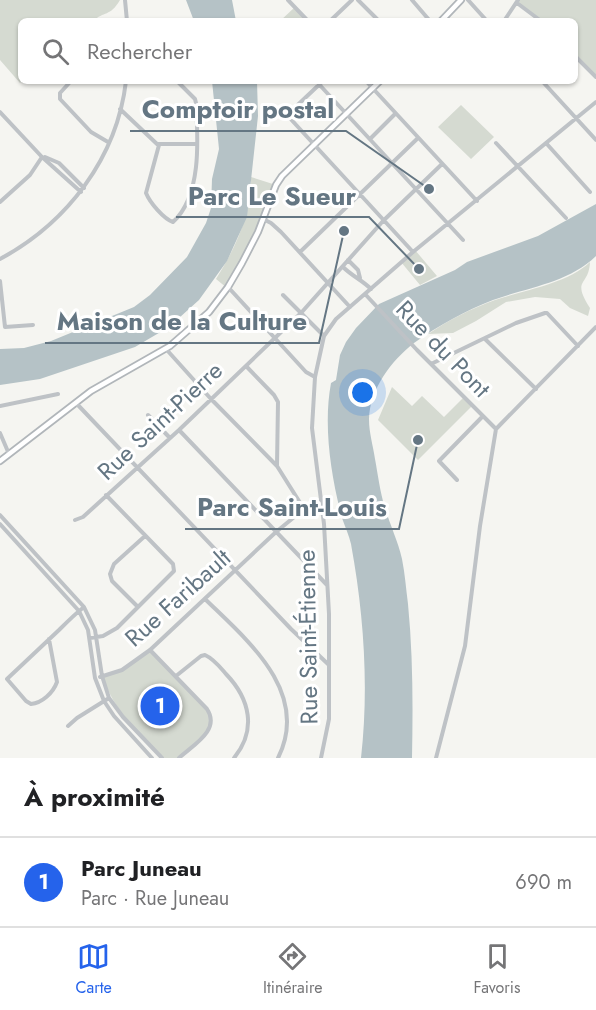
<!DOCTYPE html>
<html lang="fr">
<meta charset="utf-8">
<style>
:root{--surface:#fff;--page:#f6f6f6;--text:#202124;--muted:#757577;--line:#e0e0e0;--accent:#2563eb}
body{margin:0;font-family:Jost,sans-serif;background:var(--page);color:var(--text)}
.you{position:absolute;left:363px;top:393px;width:21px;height:21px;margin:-15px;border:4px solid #fff;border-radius:50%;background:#1a73e8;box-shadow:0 0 0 9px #1a73e833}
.badge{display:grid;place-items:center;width:39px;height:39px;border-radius:50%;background:var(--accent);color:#fff;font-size:20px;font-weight:700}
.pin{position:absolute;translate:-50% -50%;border:3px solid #fff;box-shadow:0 2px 6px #0006}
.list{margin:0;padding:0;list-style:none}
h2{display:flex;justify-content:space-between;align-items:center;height:78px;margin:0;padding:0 24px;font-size:26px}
h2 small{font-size:20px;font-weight:400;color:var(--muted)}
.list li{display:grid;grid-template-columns:39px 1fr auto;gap:18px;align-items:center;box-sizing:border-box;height:90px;padding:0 24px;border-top:2px solid var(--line)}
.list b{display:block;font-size:22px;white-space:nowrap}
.list p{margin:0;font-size:20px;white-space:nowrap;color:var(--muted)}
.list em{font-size:20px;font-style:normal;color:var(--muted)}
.icon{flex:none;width:33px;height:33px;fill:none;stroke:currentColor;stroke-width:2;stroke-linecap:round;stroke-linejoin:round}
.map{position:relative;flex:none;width:596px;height:758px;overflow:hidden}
.search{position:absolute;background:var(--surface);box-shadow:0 2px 4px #0004;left:18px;right:18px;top:18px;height:66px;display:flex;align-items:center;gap:15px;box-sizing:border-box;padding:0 21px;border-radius:9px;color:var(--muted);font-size:22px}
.sheet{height:168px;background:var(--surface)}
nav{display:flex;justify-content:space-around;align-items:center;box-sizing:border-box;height:84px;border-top:2px solid var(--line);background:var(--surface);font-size:16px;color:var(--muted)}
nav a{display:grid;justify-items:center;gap:3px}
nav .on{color:var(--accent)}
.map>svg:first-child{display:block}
.green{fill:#d5dad1}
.water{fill:#b5c2c6}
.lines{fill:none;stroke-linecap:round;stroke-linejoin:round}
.major-casing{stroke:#b1b6ba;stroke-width:8}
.minor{stroke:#bec2c6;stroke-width:4}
.major{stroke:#fff;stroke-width:4.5}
.labels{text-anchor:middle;stroke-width:6;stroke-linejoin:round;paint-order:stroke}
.street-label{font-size:24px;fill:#647683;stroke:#fff}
.leader{fill:none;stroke:#647683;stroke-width:2}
.callout-dot{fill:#647683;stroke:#fff;stroke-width:2}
.callout-label{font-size:26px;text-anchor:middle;font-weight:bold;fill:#647683;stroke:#fff;stroke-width:6;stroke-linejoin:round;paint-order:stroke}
</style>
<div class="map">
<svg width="596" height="758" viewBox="0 0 596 758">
<rect width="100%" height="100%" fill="#f5f5f1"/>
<path class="green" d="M 0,0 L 120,0 C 110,17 104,11 93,21 L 21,21 L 22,81 L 20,83 L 0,60 Z
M 518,0 L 596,0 L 596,77 L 575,56 L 575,21 L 541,21 L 517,3 Z
M 295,7 L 308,21 L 280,21 Z
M 461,105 L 494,137 L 471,159 L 438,127 Z
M 251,177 L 276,185 L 263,219 L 227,288 L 216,279 C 236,247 251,215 251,177 Z
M 415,250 L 437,276 L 420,285 L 401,262 Z
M 590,262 C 589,287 571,278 590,308 L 588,316 L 570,308 L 560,299 L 535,297 L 506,302 L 476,321 L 453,333 L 428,334 C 449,320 470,309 495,300 C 524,290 567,284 590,262 Z
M 392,387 L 412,406 L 422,396 L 444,417 L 464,397 L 472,406 L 418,460 L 378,420 Z
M 150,650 L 208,711 L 210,728 L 179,758 L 162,758 C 137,731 115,712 102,676 L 122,670 Z"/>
<path class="water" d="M 186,0 L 232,0 L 236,21 L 194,21 Z
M 212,81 L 257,81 L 258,116 L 247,217 L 227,261 L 199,300 L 169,327 L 135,347 L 40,379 L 0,385 L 0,349 L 24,348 L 51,341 L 134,307 L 150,295 L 187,257 L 206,223 L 211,208 L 212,179 L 219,149 Z
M 596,204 L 596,256 C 568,283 529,287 493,300 C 465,311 439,325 414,343 C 391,361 370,389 369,419 C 369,433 373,445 375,459 C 378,475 380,492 385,508 C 390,525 398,541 402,559 C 405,574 406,589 408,604 C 413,655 413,706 412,758 L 361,758 C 369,687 364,615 351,544 C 349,535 345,527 342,518 C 331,476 323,426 331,383 L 336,380 L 340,355 L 346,342 L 356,328 L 379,304 L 455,270 L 467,262 L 538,236 Z"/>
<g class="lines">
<defs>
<path id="major" d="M 441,21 L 461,0
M 0,461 L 91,391 L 170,346 L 209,312 L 228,287 L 242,263 L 258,232 L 276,185 L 282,176 L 380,81"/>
</defs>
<use href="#major" class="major-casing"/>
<path class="minor" d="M 125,0 L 127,21
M 288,0 L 308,21
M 358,0 L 379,21
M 412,0 L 430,21
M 468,0 L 487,21
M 517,3 L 541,21
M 330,21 L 352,0
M 504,21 L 518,0
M 575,56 L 596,77
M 71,81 L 60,93 L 60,99 L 91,132 L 108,142
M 316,81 L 463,240
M 323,81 L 287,115 L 413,252
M 366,81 L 477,201
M 542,81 L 596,140
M 120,109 L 157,144 L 197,144
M 0,112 L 42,157 L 81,192
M 370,139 L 395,114
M 496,143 L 566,218
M 546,143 L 590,192
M 159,145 L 146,193 C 150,203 164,219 173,222 C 202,196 198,138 196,103 L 195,99 L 177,81
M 45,157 L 59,163 L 84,188
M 0,202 L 30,175 L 42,157
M 263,219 L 271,223 L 281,232 L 350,307
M 300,252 L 418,138
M 0,259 C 67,223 117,158 126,81
M 348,260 L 358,270 L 360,278
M 343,267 C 352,276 362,280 371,289
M 0,281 L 5,327 L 33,325
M 228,287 L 306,372 L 315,377
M 365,294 L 417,350 L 496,429
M 283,295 L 324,336
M 485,339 L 536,389
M 166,349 L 211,399 L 277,466 L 304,509
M 431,364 L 516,323 L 545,313 L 547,313 L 578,346
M 246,366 L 274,395 L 278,402 L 277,465
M 76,403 L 291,629 L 329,665
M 0,406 L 58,394
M 148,415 L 169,437
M 179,430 L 327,585
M 0,433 L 9,454
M 457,480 L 439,461 L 483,416
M 304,509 L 323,510
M 0,515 L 84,607 L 95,630 L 102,676 L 109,698 L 123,717 L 162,758
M 75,520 L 83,517 L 179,430 L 301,313 L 383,221 L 442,164
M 0,524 L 79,611 L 88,630 L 95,678 L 104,701 L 114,716 L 152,758
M 205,599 C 247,640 311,692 278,758
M 138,607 L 112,581 L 110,574 L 114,564 L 145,536
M 90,638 L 103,636 L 117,628 L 174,571 L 173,564 L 106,495
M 49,639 L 57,682 C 53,693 42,703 31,704 L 26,701 L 7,679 C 24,663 42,646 59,630 C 67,622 75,614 84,607
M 150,650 L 207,709 C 221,730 193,745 179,758
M 176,676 L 201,656 L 205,655 C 214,659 220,667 226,674 C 250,699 257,730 234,758
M 100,677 L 122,670 L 150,650 L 276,532 L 304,509
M 68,726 L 77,718 L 109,698
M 321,758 L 329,719 L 329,614 L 324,524 L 312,428 L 315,377 L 324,336 L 336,319 L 413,252 L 596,102
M 436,758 L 465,646 L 480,526 L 496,429 L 596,327"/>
<use href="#major" class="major"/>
</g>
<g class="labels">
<g class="street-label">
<text transform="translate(443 349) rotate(46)" y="8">Rue du Pont</text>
<text transform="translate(160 421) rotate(-43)" y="8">Rue Saint-Pierre</text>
<text transform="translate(178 598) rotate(-42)" y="8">Rue Faribault</text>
<text transform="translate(308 637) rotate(-91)" y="8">Rue Saint-Étienne</text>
</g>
</g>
<path class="leader" d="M429 189L346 131H130M419 269L369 217H176M344 231L319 343H45M418 440L399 529H185"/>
<g class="callout-dot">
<circle cx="429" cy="189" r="6"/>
<circle cx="419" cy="269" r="6"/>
<circle cx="344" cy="231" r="6"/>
<circle cx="418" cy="440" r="6"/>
</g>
<g class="callout-label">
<text x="238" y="118">Comptoir postal</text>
<text x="272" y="205">Parc Le Sueur</text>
<text x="182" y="330">Maison de la Culture</text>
<text x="292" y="516">Parc Saint-Louis</text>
</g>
</svg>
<div class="you"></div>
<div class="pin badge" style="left:160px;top:706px">1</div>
<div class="search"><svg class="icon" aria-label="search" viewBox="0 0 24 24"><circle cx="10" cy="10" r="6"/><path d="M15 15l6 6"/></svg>Rechercher</div>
</div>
<section class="sheet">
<h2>À proximité<small></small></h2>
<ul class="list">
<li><span class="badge">1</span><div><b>Parc Juneau</b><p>Parc · Rue Juneau</p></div><em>690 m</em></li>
</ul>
</section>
<nav>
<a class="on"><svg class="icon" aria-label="map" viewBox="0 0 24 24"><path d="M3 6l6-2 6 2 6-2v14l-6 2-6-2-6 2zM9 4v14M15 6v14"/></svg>Carte</a>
<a><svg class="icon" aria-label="directions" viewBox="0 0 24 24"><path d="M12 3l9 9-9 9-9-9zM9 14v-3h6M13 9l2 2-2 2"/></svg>Itinéraire</a>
<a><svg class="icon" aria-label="saved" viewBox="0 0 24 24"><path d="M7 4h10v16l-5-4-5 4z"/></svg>Favoris</a>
</nav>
